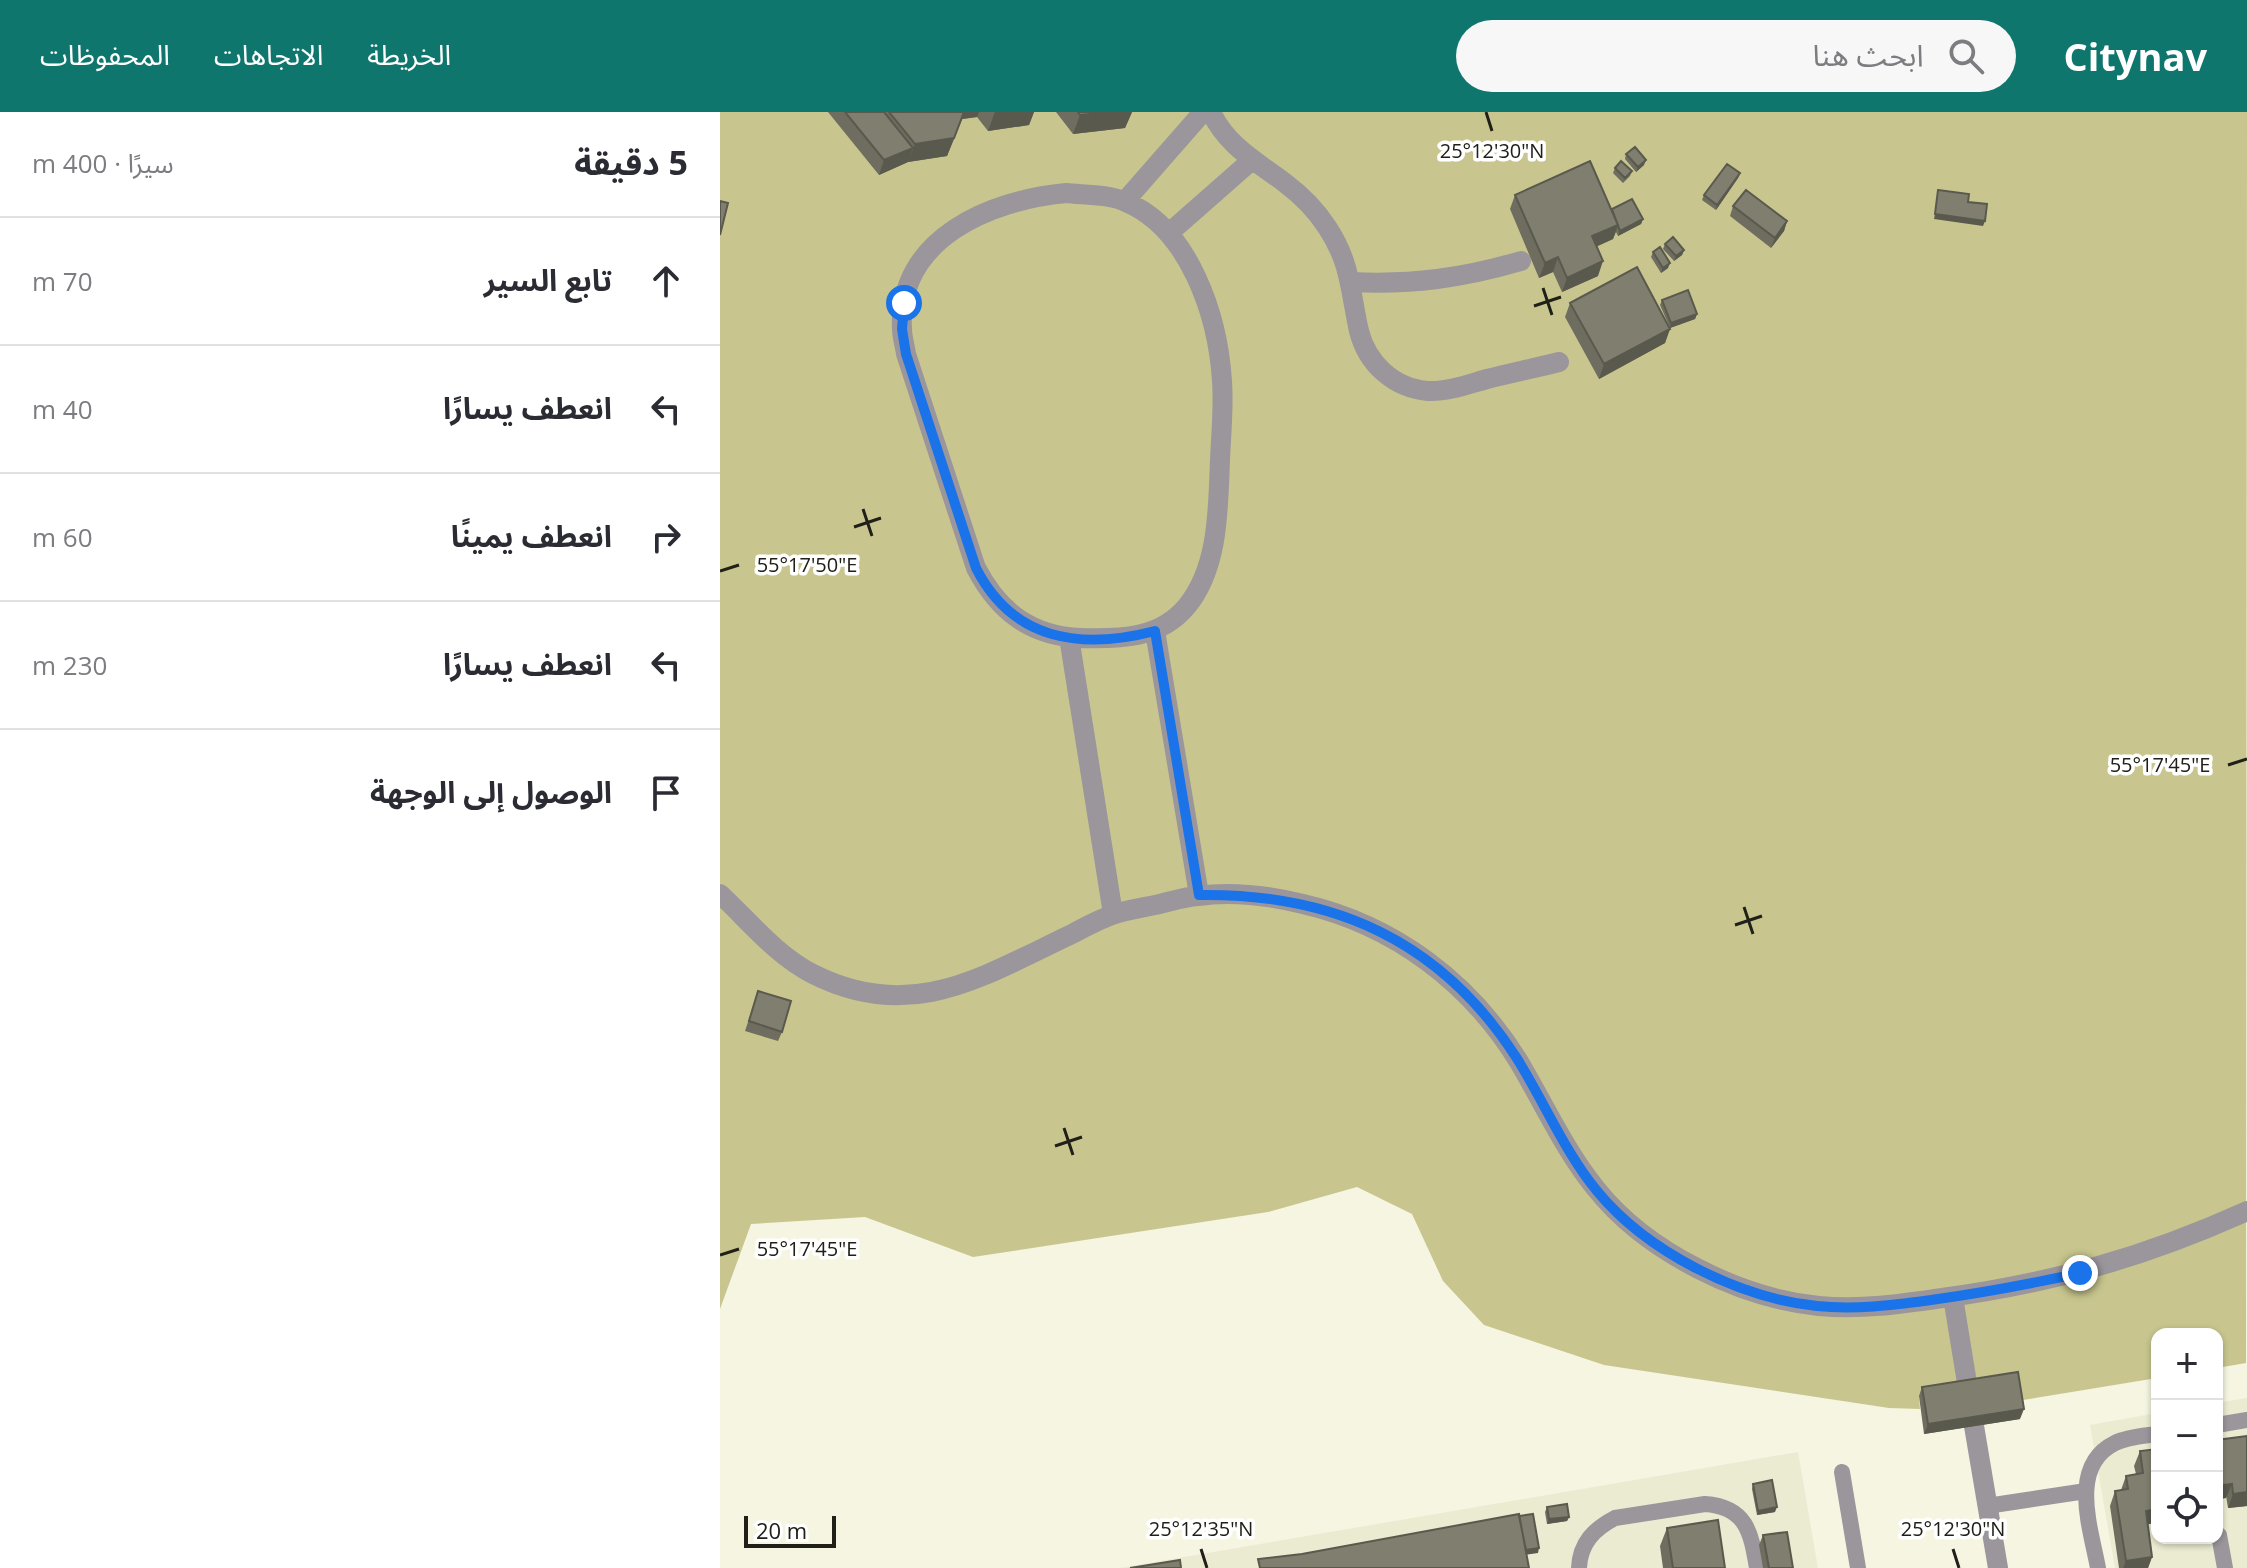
<!DOCTYPE html>
<html lang="ar">
<meta charset="utf-8">
<style>
:root{--surface:#fff;--page:#f7f7f7;--text:#2b2b33;--muted:#7c7c81;--line:#e1e1e2;--accent:#0f766e}
body{margin:0;font-family:"Open Sans","Noto Sans Arabic",sans-serif;background:var(--page);color:var(--text);direction:rtl}
.controls{position:absolute;right:24px;bottom:24px;display:grid;overflow:hidden;border-radius:16px;box-shadow:0 2px 6px #0004}
.controls button{width:72px;height:72px;display:grid;place-items:center;padding:0;border:0;border-bottom:2px solid var(--line);background:var(--surface);color:var(--text);font:40px sans-serif}
.scale{position:absolute;left:24px;bottom:20px;width:92px;box-sizing:border-box;padding-left:8px;border:4px solid #202019;border-top:0;font-size:22px;line-height:28px;white-space:nowrap;color:#202019;-webkit-text-stroke:6px #fff;paint-order:stroke}
.stop{position:absolute;width:24px;height:24px;margin:-18px;border:6px solid #1a73e8;border-radius:50%;background:#fff}
.stop.end{background:#1a73e8;border-color:#fff;box-shadow:0 2px 8px #0008}
.list{margin:0;padding:0;list-style:none}
h2{display:flex;justify-content:space-between;align-items:center;height:104px;margin:0;padding:0 32px;font-size:34px}
h2 small{font-size:26px;font-weight:400;color:var(--muted)}
.list li{display:grid;grid-template-columns:52px 1fr auto;gap:24px;align-items:center;box-sizing:border-box;height:128px;padding:0 32px;border-top:2px solid var(--line)}
.list b{display:block;font-size:30px;white-space:nowrap}
.list em{font-size:26px;font-style:normal;color:var(--muted)}
.icon{flex:none;width:44px;height:44px;fill:none;stroke:currentColor;stroke-width:2;stroke-linecap:round;stroke-linejoin:round}
.map{position:relative;flex:none;width:1527px;height:1456px;overflow:hidden;direction:ltr}
header{display:flex;align-items:center;gap:48px;box-sizing:border-box;height:112px;padding:0 40px;background:var(--accent);color:#fff}
header strong{font-size:38px}
nav{display:flex;gap:44px;margin-inline-start:auto;font-size:28px}
.search{width:560px;height:72px;background:var(--page);display:flex;align-items:center;gap:20px;box-sizing:border-box;padding:0 28px;border-radius:44px;color:var(--muted);font-size:30px}
main{display:flex}
aside{flex:1;background:var(--surface)}
.map>svg:first-child{display:block}
.built{fill:#ebebd1}
.green{fill:#c8c68e}
.lines{fill:none;stroke-linecap:round;stroke-linejoin:round}
.lane{stroke:#9b969c;stroke-width:16}
.street{stroke:#9b969c;stroke-width:20}
.wall{fill:#6e6d5f}
.shaded-wall{fill:#5a594e}
.building{fill:#807f6f;stroke:#5a594e;stroke-width:2}
.route{stroke:#1a73e8;stroke-width:10}
.ticks{fill:none;stroke:#202019;stroke-width:3}
.ticks-label{font-size:20px;text-anchor:middle;fill:#202019;stroke:#fff;stroke-width:7;stroke-linejoin:round;paint-order:stroke}
</style>
<header>
<strong>Citynav</strong>
<div class="search"><svg class="icon" aria-label="search" viewBox="0 0 24 24"><circle cx="10" cy="10" r="6"/><path d="M15 15l6 6"/></svg>ابحث هنا</div>
<nav><a>الخريطة</a><a>الاتجاهات</a><a>المحفوظات</a></nav>
</header>
<main>
<div class="map">
<svg width="1527" height="1456" viewBox="0 0 1527 1456">
<rect width="100%" height="100%" fill="#f5f5e2"/>
<path class="built" d="M 1527,1286 L 1527,1456 L 1395,1456 L 1370,1313 L 1437,1301 L 1437,1426 L 1497,1426 L 1497,1291 Z
M 1078,1340 L 1098,1456 L 400,1456 Z"/>
<path class="green" d="M 0,0 L 1527,0 L 1526,1251 L 1497,1256 L 1497,1222 L 1437,1222 L 1437,1266 L 1297,1289 L 1199,1285 L 1200,1297 L 1169,1296 L 884,1253 L 764,1213 L 723,1169 L 692,1102 L 637,1075 L 548,1100 L 253,1145 L 145,1105 L 31,1112 L 0,1197 Z"/>
<g class="lines">
<path class="lane" d="M 1497,1313 L 1527,1308
M 1122,1360 L 1138,1456
M 1267,1394 L 1366,1379
M 1499,1423 L 1505,1456
M 859,1456 C 860,1431 874,1417 895,1406 L 985,1392 C 1027,1395 1031,1421 1037,1456
M 1378,1456 C 1371,1417 1348,1354 1395,1331 C 1407,1325 1423,1324 1437,1322"/>
<path class="street" d="M 491,0 C 507,34 536,49 565,71 C 581,83 596,98 607,115 C 631,151 630,179 639,219 C 647,251 673,276 708,279 C 727,280 749,272 767,267 C 791,261 815,256 839,250
M 346,81 C 365,83 388,82 406,90 C 470,117 498,205 502,269 C 504,295 501,322 500,348 C 498,396 499,455 467,494 C 440,527 400,527 361,526 C 311,524 279,500 256,456 L 186,242 C 185,234 182,225 182,217 C 177,126 271,88 346,81 Z
M 405,89 L 483,0
M 449,121 L 532,48
M 631,170 C 692,173 743,166 801,149
M 435,519 L 479,783
M 349,525 L 393,802
M 0,782 C 29,809 57,844 93,862 C 192,912 263,864 352,822 C 365,815 378,808 392,803 C 405,798 421,796 435,793 C 449,790 463,785 478,784 C 512,779 550,784 583,792 C 674,813 750,870 799,950 C 824,992 845,1039 877,1078 C 927,1140 1020,1186 1099,1194 C 1141,1198 1181,1192 1222,1186 C 1333,1171 1425,1145 1527,1099
M 1233,1185 L 1248,1277
M 1254,1314 L 1278,1456"/>
</g>
<path class="wall" d="M 108,0 L 314,0 L 309,13 L 268,19 L 257,5 L 242,7 L 227,44 L 188,50 L 159,63 Z
M 336,0 L 412,0 L 405,16 L 353,22 Z
M 906,42 L 924,53 L 916,60 L 905,47 Z
M 895,56 L 912,59 L 910,64 L 903,71 L 893,61 Z
M 1020,61 L 1018,66 L 996,98 L 982,88 L 984,83 Z
M 795,83 L 892,97 L 923,107 L 921,112 L 898,124 L 896,120 L 893,127 L 877,134 L 878,164 L 842,180 L 833,160 L 819,166 L 790,97 Z
M 1013,94 L 1067,109 L 1064,119 L 1051,136 L 1010,104 Z
M 945,132 L 964,138 L 962,143 L 954,149 L 943,137 Z
M 933,140 L 948,156 L 941,161 L 931,145 Z
M 942,188 L 977,202 L 975,207 L 950,216 L 945,231 L 879,267 L 845,205 L 850,191 L 950,216 L 940,193 Z
M 35,889 L 62,920 L 58,929 L 25,919 Z
M 1202,1275 L 1300,1307 L 1204,1322 L 1199,1284 Z
M 1497,1328 L 1527,1394 L 1508,1396 Z
M 1437,1337 L 1437,1411 L 1428,1412 L 1432,1445 L 1428,1456 L 1399,1456 L 1390,1394 L 1395,1379 L 1401,1378 L 1406,1364 L 1416,1362 L 1414,1354 L 1420,1339 Z
M 1033,1372 L 1055,1400 L 1037,1403 L 1032,1377 Z
M 827,1395 L 849,1405 L 847,1409 L 827,1412 L 825,1400 Z
M 947,1416 L 1005,1456 L 943,1456 L 940,1434 Z
M 1043,1423 L 1073,1456 L 1043,1456 L 1039,1433 Z"/>
<path class="shaded-wall" d="M 244,0 L 259,0 L 257,5 L 242,7 L 227,44 L 188,50 L 195,32 Z
M 275,0 L 314,0 L 309,13 L 268,19 Z
M 391,0 L 412,0 L 405,16 L 353,22 L 360,3 Z
M 193,36 L 188,50 L 159,63 L 164,48 Z
M 926,48 L 924,53 L 916,60 L 918,55 Z
M 1020,61 L 1018,66 L 996,98 L 997,93 Z
M 1215,102 L 1265,109 L 1263,114 L 1214,107 Z
M 923,107 L 921,112 L 898,124 L 900,119 Z
M 1067,109 L 1064,119 L 1051,136 L 1055,126 Z
M 898,113 L 893,127 L 867,139 L 872,124 Z
M 964,138 L 962,143 L 954,149 L 956,144 Z
M 838,145 L 833,160 L 819,166 L 825,151 Z
M 883,149 L 878,164 L 842,180 L 847,166 Z
M 950,151 L 948,156 L 941,161 L 943,156 Z
M 977,202 L 975,207 L 950,216 L 951,211 Z
M 950,217 L 945,231 L 879,267 L 884,252 Z
M 1304,1297 L 1300,1307 L 1204,1322 L 1208,1312 Z
M 1512,1372 L 1506,1386 L 1497,1388 L 1497,1374 Z
M 1527,1380 L 1527,1394 L 1508,1396 L 1513,1382 Z
M 1057,1395 L 1055,1400 L 1037,1403 L 1038,1399 Z
M 1437,1397 L 1437,1411 L 1420,1413 L 1426,1399 Z
M 849,1405 L 847,1409 L 827,1412 L 829,1407 Z
M 819,1436 L 818,1441 L 797,1444 L 798,1440 Z
M 1432,1445 L 1428,1456 L 1403,1456 L 1406,1449 Z"/>
<path class="building" d="M 125,0 L 164,0 L 193,36 L 164,48 Z
M 169,0 L 244,0 L 234,26 L 195,32 Z
M 358,0 L 391,0 L 360,3 Z
M 915,35 L 926,48 L 918,55 L 906,42 Z
M 870,49 L 898,113 L 872,124 L 883,149 L 847,166 L 838,145 L 825,151 L 795,83 Z
M 901,49 L 912,59 L 905,66 L 895,56 Z
M 1007,52 L 1020,61 L 997,93 L 984,83 Z
M 1026,78 L 1067,109 L 1055,126 L 1013,94 Z
M 1218,78 L 1249,82 L 1248,90 L 1267,92 L 1265,109 L 1215,102 Z
M 912,87 L 923,107 L 900,119 L 892,97 Z
M 0,89 L 8,91 L 0,123 Z
M 953,125 L 964,138 L 956,144 L 945,132 Z
M 940,135 L 950,151 L 943,156 L 933,140 Z
M 917,155 L 950,217 L 884,252 L 850,191 Z
M 968,178 L 977,202 L 951,211 L 942,188 Z
M 38,879 L 71,889 L 62,920 L 29,909 Z
M 1298,1260 L 1304,1297 L 1208,1312 L 1202,1275 Z
M 1527,1324 L 1527,1380 L 1513,1382 L 1512,1372 L 1497,1374 L 1497,1328 Z
M 1437,1337 L 1437,1397 L 1426,1399 L 1432,1445 L 1406,1449 L 1395,1379 L 1408,1377 L 1406,1364 L 1423,1361 L 1420,1339 Z
M 1052,1368 L 1057,1395 L 1038,1399 L 1033,1372 Z
M 847,1392 L 849,1405 L 829,1407 L 827,1395 Z
M 799,1402 L 809,1456 L 540,1456 L 538,1447 L 582,1442 Z
M 813,1402 L 819,1436 L 806,1438 L 799,1404 Z
M 998,1408 L 1005,1456 L 953,1456 L 947,1416 Z
M 1067,1420 L 1073,1456 L 1049,1456 L 1043,1423 Z
M 460,1448 L 461,1456 L 410,1456 Z"/>
<g class="lines">
<path class="route" d="M 184,191 L 182,217 L 186,242 L 256,456 C 293,529 362,538 435,519 L 479,783 C 614,781 721,829 796,945 C 824,989 844,1039 877,1079 C 927,1140 1019,1186 1097,1194 C 1136,1198 1173,1193 1211,1188 C 1261,1181 1310,1172 1360,1161"/>
</g>
<path class="ticks" d="M 766,0 L 772,19M 823,176 L 832,203M 814,194 L 841,185M 143,397 L 152,424M 134,415 L 161,406M 0,459 L 19,453M 1508,653 L 1527,647M 1024,795 L 1033,822M 1015,813 L 1042,804M 344,1016 L 353,1043M 335,1034 L 362,1025M 0,1143 L 19,1137M 481,1437 L 487,1456M 1233,1437 L 1239,1456"/>
<g class="ticks-label">
<text x="772" y="46">25°12'30"N</text>
<text x="87" y="460">55°17'50"E</text>
<text x="1440" y="660">55°17'45"E</text>
<text x="87" y="1144">55°17'45"E</text>
<text x="481" y="1424">25°12'35"N</text>
<text x="1233" y="1424">25°12'30"N</text>
</g>
</svg>
<div class="controls">
<button>+</button>
<button>−</button>
<button><svg class="icon" aria-label="locate" viewBox="0 0 24 24"><circle cx="12" cy="12" r="6"/><path d="M12 2v4M12 18v4M2 12h4M18 12h4"/></svg></button>
</div>
<div class="scale">20 m</div>
<div class="stop" style="left:184px;top:191px"></div>
<div class="stop end" style="left:1360px;top:1161px"></div>
</div>
<aside>
<h2>5 دقيقة<small>سيرًا · 400 m</small></h2>
<ul class="list">
<li><svg class="icon" aria-label="ahead" viewBox="0 0 24 24"><path d="M12 20V5M6 11l6-6 6 6"/></svg><div><b>تابع السير</b></div><em>70 m</em></li>
<li><svg class="icon" aria-label="left" viewBox="0 0 24 24"><path d="M17 20v-9H6M10 6l-5 5 5 5"/></svg><div><b>انعطف يسارًا</b></div><em>40 m</em></li>
<li><svg class="icon" aria-label="right" viewBox="0 0 24 24"><path d="M7 20v-9h11M14 6l5 5-5 5"/></svg><div><b>انعطف يمينًا</b></div><em>60 m</em></li>
<li><svg class="icon" aria-label="left" viewBox="0 0 24 24"><path d="M17 20v-9H6M10 6l-5 5 5 5"/></svg><div><b>انعطف يسارًا</b></div><em>230 m</em></li>
<li><svg class="icon" aria-label="arrive" viewBox="0 0 24 24"><path d="M6 21V4h12l-3 4 3 4H6"/></svg><div><b>الوصول إلى الوجهة</b></div></li>
</ul>
</aside>
</main>
